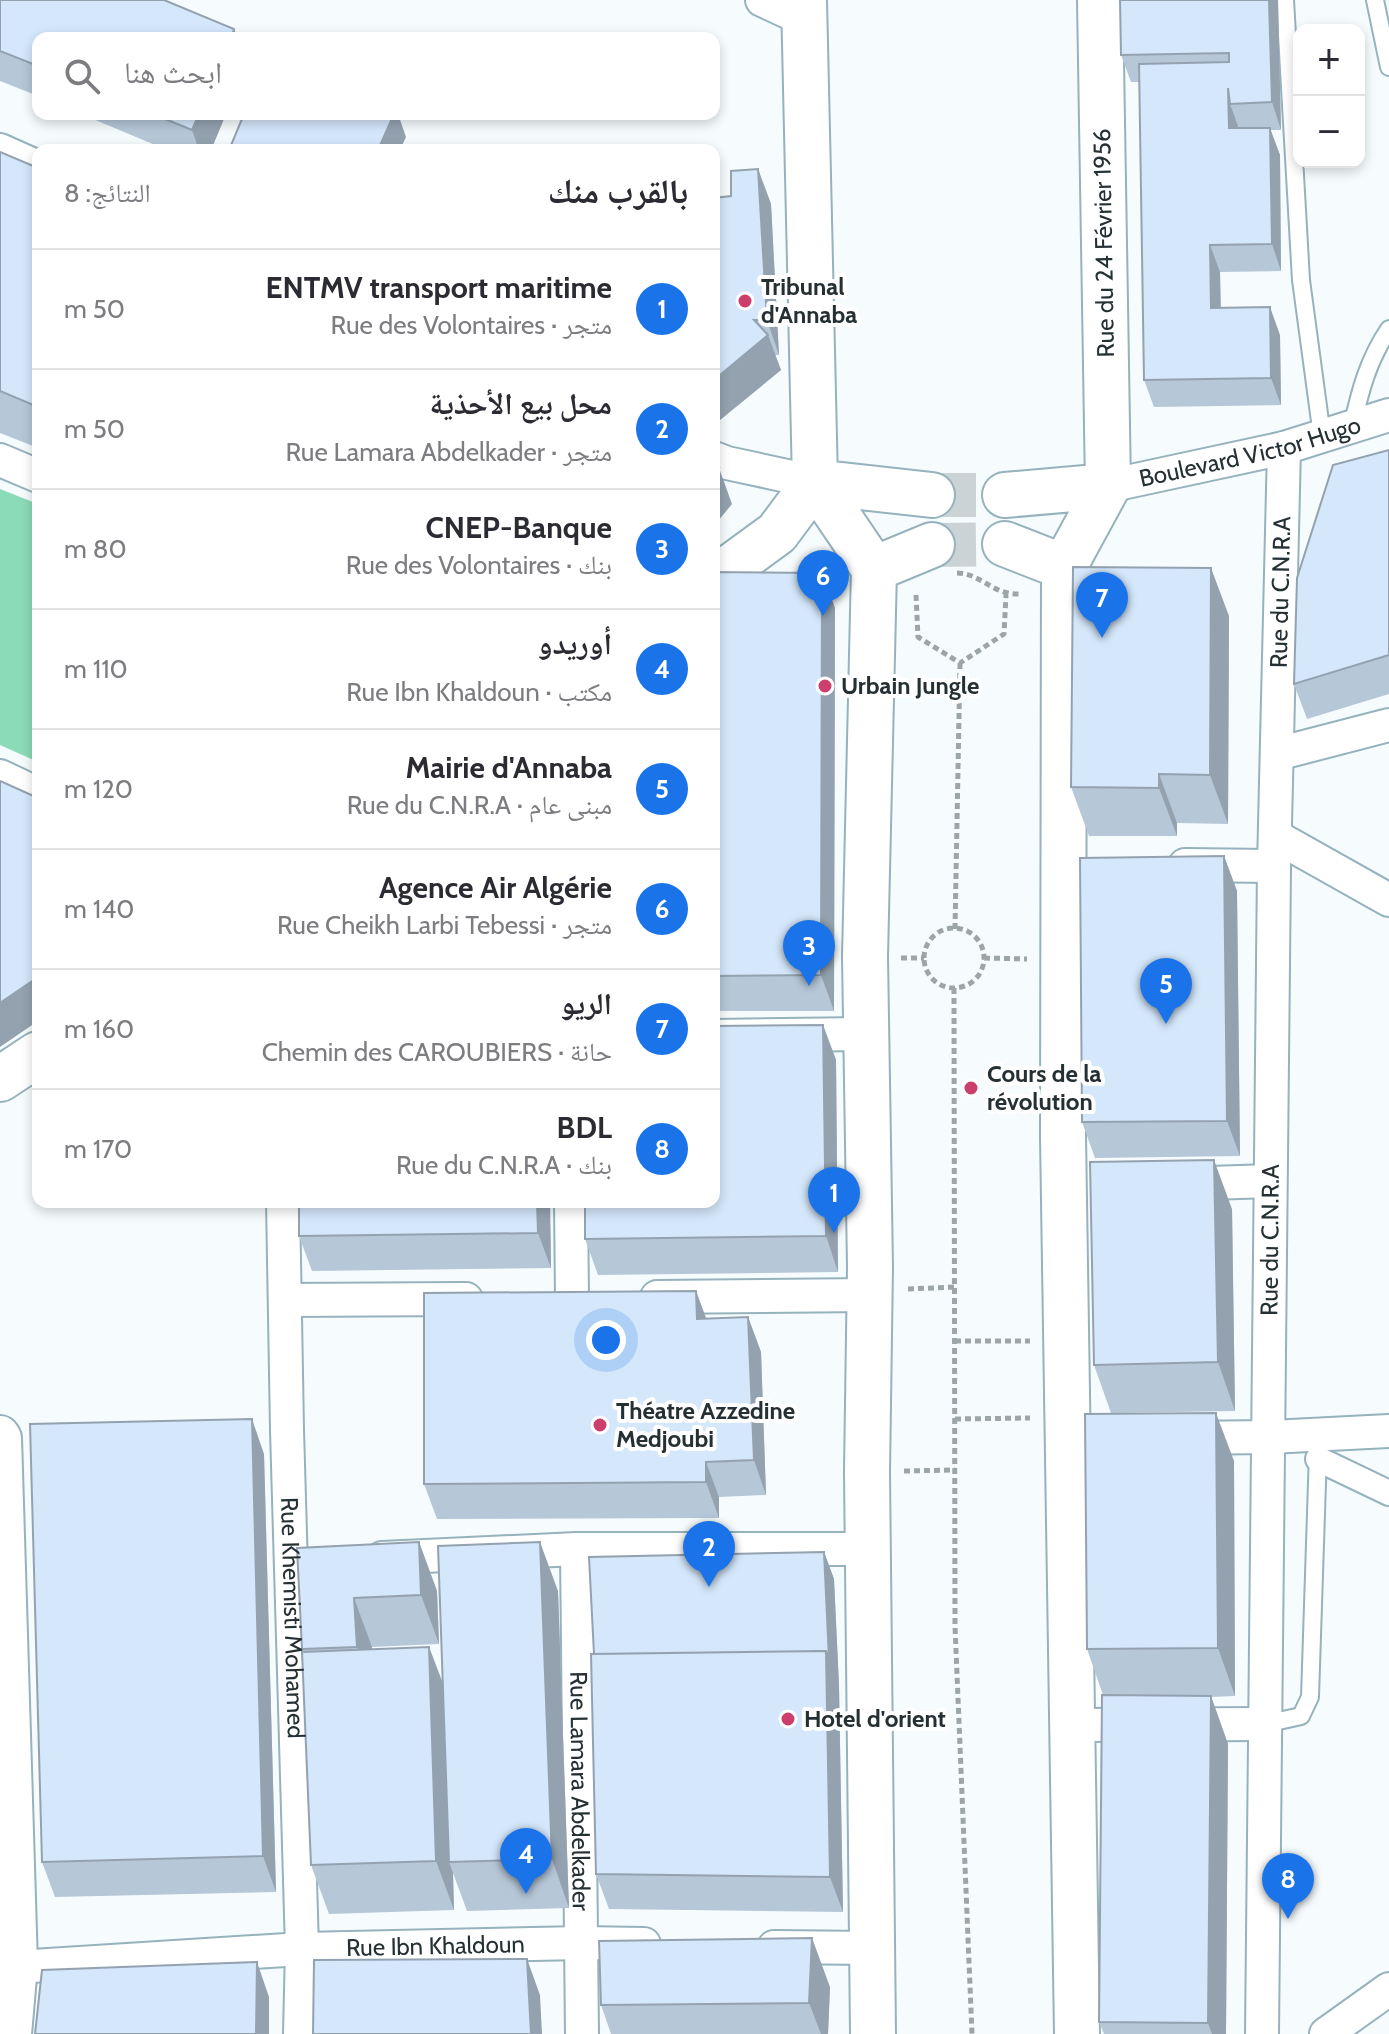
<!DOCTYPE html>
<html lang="ar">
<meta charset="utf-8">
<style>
:root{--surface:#fff;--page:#f7f7f7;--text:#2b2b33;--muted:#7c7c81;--line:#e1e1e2;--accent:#1a73e8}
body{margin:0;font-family:Cabin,"Noto Naskh Arabic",sans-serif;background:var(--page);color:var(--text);direction:rtl}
.controls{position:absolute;right:24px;top:24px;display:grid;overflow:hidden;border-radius:16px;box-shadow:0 4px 12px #0003}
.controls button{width:72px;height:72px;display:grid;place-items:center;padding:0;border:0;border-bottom:2px solid var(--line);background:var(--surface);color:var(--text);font:40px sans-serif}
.you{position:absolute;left:606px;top:1340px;width:28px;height:28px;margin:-20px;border:6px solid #fff;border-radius:50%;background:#1a73e8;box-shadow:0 0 0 12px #1a73e833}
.badge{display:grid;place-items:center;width:52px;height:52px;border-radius:50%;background:var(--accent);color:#fff;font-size:26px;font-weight:700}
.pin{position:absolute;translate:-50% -66px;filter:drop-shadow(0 2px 4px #0008)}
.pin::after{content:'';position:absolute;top:42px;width:28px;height:24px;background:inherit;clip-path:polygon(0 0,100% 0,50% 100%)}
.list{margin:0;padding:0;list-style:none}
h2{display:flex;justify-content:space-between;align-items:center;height:104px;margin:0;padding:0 32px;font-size:34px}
h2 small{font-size:26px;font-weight:400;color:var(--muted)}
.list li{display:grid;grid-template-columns:52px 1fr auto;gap:24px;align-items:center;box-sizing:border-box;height:120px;padding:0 32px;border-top:2px solid var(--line)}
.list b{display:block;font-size:30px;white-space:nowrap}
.list p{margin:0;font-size:26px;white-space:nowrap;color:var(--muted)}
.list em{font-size:26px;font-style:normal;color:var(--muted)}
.icon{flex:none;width:44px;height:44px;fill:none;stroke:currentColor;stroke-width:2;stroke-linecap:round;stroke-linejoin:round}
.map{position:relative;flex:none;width:1389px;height:2034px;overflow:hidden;direction:ltr}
.search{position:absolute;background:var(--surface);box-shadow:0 4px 12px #0003;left:32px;top:32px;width:688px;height:88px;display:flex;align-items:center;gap:20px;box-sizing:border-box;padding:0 28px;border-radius:16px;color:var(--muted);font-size:30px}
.panel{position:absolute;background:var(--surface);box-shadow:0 4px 12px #0003;left:32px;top:144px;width:688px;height:1064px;border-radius:16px;direction:rtl}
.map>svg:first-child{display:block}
.green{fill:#8cdbb8}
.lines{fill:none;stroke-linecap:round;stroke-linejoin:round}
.primary-tunnel{stroke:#ccd3d6;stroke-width:44;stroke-dasharray:44 22;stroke-linecap:butt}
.service-casing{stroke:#96b2bc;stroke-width:20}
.pedestrian-casing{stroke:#96b2bc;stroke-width:28}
.minor-casing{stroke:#96b2bc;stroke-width:36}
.tertiary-casing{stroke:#96b2bc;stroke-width:42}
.primary-casing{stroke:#96b2bc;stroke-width:48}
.path{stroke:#9ca5a7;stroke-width:5;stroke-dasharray:6 4;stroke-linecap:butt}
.service{stroke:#fff;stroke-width:16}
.pedestrian{stroke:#fff;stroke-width:24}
.minor{stroke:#fff;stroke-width:32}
.tertiary{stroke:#fff;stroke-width:38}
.primary{stroke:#fff;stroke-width:44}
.wall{fill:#b6c7d8}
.shaded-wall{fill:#94a2b0}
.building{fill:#d4e7fb;stroke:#94a2b0;stroke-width:2}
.poi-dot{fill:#cc3e6b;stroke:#fff;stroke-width:3}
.labels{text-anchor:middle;stroke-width:8;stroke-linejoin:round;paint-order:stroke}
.street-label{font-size:24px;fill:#253034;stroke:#fff}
.poi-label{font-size:24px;font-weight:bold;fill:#253034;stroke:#fff;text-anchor:start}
</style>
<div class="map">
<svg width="1389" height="2034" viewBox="0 0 1389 2034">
<rect width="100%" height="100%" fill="#f6fcfe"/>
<path class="green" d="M 0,489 L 38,504 L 38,762 L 0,745 Z"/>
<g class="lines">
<path class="primary-tunnel" d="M 932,495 L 1005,495
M 932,545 L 1005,544"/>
<defs>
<path id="service" d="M 1285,0 L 1301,280 L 1322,436
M 1375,0 L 1389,67
M 1352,427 C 1360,391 1368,360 1389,329
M 1265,1724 L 1301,1716 L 1310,1697 L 1318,1452"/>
<path id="pedestrian" d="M 1318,1459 L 1389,1493"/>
<g id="minor">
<path d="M 762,0 L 805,20"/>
<path d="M 0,150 L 38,167"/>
<path d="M 714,458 L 727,463 L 815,482"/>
<path d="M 0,460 L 38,476"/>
<path id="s1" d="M 1108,486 L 1284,448 L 1389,415"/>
<path d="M 1277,754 L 1389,725"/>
<path d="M 0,776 L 38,794"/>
<path d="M 1275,836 L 1389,900"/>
<path d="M 1185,865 L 1274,866"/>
<path d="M 714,1036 L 866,1034"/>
<path d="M 1179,1184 L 1270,1181"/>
<path id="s2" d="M 283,1202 L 287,1430 L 302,1949 L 300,2034"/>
<path d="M 571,1202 L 572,1298"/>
<path d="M 657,1297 L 870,1295"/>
<path d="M 285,1300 L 466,1299"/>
<path d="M 1180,1438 L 1270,1437 L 1389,1431"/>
<path id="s3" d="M 577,1549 L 582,2034"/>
<path d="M 382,1558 L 577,1549 L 868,1549"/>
<path d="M 1074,1725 L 1265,1724"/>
<path d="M 774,1947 L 872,1948"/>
<path id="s4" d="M 0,1968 L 302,1949 L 581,1943 L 644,1944"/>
<path id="s5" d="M 1262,2034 L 1274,866 L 1284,448"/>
<path d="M 1326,2034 L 1389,1989"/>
</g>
<path id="tertiary" d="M 0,1435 L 2,1438 L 18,1965 L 12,2034"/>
<path id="primary" d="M 804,0 L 815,482
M 815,482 L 874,569 L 865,957 L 870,1267 L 867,1472 L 873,2034
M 815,482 L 932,495
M 1005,495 L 1108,486
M 1005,544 L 1064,567
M 874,569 L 932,545
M 714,579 L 777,533 L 815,482
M 0,1079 L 38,1054
M 1077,2034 L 1063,1136 L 1064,567 L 1108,486 L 1100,0"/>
</defs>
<use href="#service" class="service-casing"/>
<use href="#pedestrian" class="pedestrian-casing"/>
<use href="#minor" class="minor-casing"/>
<use href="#tertiary" class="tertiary-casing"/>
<use href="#primary" class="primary-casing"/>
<path class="path" d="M 957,573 C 981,573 993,596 1021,594
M 916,595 L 918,637 L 960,663 L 1004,634 L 1006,595
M924 958a30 30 0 1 1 60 0a30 30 0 1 1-60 0Z
M 955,929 L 960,663
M 901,958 L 924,958
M 984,958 L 1027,959
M 954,988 L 955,1626 L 972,2034
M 908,1289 L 955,1287
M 955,1341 L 1030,1341
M 955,1419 L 1030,1418
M 904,1471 L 955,1470"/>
<use href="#service" class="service"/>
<use href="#pedestrian" class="pedestrian"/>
<use href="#minor" class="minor"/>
<use href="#tertiary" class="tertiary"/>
<use href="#primary" class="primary"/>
</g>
<path class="wall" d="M 0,0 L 38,38 L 38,96 L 0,81 Z
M 1278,0 L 1281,130 L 1270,130 L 1280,155 L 1281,271 L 1220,272 L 1221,308 L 1280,335 L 1281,405 L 1154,407 L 1144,380 L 1139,82 L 1131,82 L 1121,55 Z
M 81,114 L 226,114 L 211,150 L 167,150 Z
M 0,152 L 38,168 L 38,448 L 0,433 Z
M 758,169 L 771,204 L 779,355 L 775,355 L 781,370 L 720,420 L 714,418 L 714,198 L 731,196 Z
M 1389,450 L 1389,694 L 1307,719 L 1294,684 Z
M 714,572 L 835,608 L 834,1011 L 714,1011 Z
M 1229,616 L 1228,824 L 1177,823 L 1177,836 L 1089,836 L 1071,787 Z
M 1224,856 L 1237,891 L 1240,1156 L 1095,1158 L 1082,1122 Z
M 823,1025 L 836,1060 L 838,1272 L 598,1275 L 585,1239 Z
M 550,1202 L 551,1268 L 312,1271 L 299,1236 Z
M 1232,1209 L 1235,1411 L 1111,1413 L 1094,1365 Z
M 696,1291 L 706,1319 L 748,1317 L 761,1352 L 766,1495 L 719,1497 L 719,1518 L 437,1519 L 424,1484 Z
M 264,1454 L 276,1892 L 55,1897 L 42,1862 Z
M 1234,1461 L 1235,1696 L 1211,1697 L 1228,1744 L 1226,2034 L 1104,2034 L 1099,2022 L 1103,1695 L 1087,1649 Z
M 419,1542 L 437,1591 L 439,1644 L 372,1647 L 372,1649 L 429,1647 L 443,1683 L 558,1591 L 569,1908 L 467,1911 L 453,1873 L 454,1910 L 329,1914 L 311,1865 L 297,1548 Z
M 824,1552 L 834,1579 L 839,1686 L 843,1912 L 609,1909 L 596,1874 L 594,1654 Z
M 830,1987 L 828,2034 L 611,2034 L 601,2005 Z"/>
<path class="shaded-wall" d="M 1269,0 L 1278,0 L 1281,130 L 1272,102 Z
M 234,29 L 238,38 L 231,38 Z
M 1228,88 L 1230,104 L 1238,126 L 1239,156 L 1229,128 Z
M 199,114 L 226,114 L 211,150 L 199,150 L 192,130 Z
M 394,114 L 398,114 L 406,137 L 400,150 L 378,150 Z
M 1270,128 L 1280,155 L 1281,271 L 1272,244 Z
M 758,169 L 771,204 L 779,355 L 767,320 Z
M 1210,245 L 1220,272 L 1221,335 L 1211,308 Z
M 1270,307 L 1280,335 L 1281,405 L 1271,378 Z
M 768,335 L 781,370 L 720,420 L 714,403 L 714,380 Z
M 719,468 L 732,504 L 714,526 L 714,475 Z
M 1211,568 L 1229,616 L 1228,824 L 1210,775 Z
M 822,573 L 835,608 L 834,1011 L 821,975 Z
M 1159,774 L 1177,823 L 1177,836 L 1159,788 Z
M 1224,856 L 1237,891 L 1240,1156 L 1227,1121 Z
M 38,977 L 38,1021 L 0,1047 L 0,1003 Z
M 823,1025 L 836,1060 L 838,1272 L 826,1236 Z
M 1214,1160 L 1232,1209 L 1235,1411 L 1218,1362 Z
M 537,1202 L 550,1202 L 551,1268 L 538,1233 Z
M 696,1291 L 709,1326 L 697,1319 Z
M 748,1317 L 761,1352 L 766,1495 L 754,1460 Z
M 1216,1413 L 1234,1461 L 1235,1696 L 1218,1648 Z
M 252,1419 L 264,1454 L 276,1892 L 263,1856 Z
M 706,1462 L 719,1497 L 719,1518 L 706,1482 Z
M 419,1542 L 437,1591 L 439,1644 L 421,1595 Z
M 540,1542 L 558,1591 L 569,1908 L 552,1859 Z
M 824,1552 L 834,1579 L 839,1686 L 843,1912 L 830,1877 Z
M 354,1598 L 372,1647 L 375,1696 L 357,1647 Z
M 429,1647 L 447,1695 L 449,1862 L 453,1873 L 454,1910 L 436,1861 Z
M 1211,1696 L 1228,1744 L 1226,2034 L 1212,2034 L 1208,2023 Z
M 812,1938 L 830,1987 L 828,2034 L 821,2034 L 809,2003 Z
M 527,1959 L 540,1995 L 542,2034 L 531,2034 Z
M 257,1962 L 269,1997 L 269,2034 L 256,2034 Z"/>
<path class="building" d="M 0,0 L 164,0 L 234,29 L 231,38 L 38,38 L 38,66 L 0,51 Z
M 1120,0 L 1269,0 L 1272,102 L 1230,104 L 1228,88 L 1229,128 L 1270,128 L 1272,244 L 1210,245 L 1211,308 L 1270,307 L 1271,378 L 1144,380 L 1139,64 L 1229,62 L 1229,53 L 1121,55 Z
M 153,114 L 199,114 L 192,130 Z
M 244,114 L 394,114 L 378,150 L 229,150 Z
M 0,152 L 38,168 L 38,407 L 0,391 Z
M 758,169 L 767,320 L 754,320 L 768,335 L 714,380 L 714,198 L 731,196 L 731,171 Z
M 1389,450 L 1389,655 L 1294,684 L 1297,578 L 1333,465 Z
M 714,466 L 719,468 L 714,475 Z
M 1073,567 L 1211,568 L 1210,775 L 1159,774 L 1159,788 L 1071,787 Z
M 714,572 L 822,573 L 821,975 L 714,976 Z
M 0,781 L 38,798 L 38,977 L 0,1003 Z
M 1224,856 L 1227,1121 L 1082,1122 L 1080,858 Z
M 823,1025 L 826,1236 L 585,1239 L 585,1202 L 714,1202 L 714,1026 Z
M 1214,1160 L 1218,1362 L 1094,1365 L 1090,1162 Z
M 299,1202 L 537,1202 L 538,1233 L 299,1236 Z
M 696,1291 L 697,1319 L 748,1317 L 754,1460 L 706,1462 L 706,1482 L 424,1484 L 424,1293 Z
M 1216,1413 L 1218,1648 L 1087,1649 L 1085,1414 Z
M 252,1419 L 263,1856 L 42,1862 L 30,1424 Z
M 419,1542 L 421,1595 L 354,1598 L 357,1647 L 302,1649 L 297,1548 Z
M 540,1542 L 552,1859 L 449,1862 L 438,1546 Z
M 824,1552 L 829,1659 L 826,1651 L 594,1654 L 589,1557 Z
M 429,1647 L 436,1861 L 311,1865 L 302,1652 Z
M 826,1651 L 830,1877 L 596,1874 L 591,1654 Z
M 1102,1695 L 1211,1696 L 1208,2023 L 1099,2022 Z
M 812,1938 L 809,2003 L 601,2005 L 599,1941 Z
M 527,1959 L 531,2034 L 313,2034 L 314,1960 Z
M 257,1962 L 256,2034 L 35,2034 L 42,1970 Z"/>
<g class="poi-dot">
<circle cx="745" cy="301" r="8"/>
<circle cx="825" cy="686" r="8"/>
<circle cx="971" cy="1088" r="8"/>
<circle cx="600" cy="1425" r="8"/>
<circle cx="788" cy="1719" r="8"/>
</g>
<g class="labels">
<g class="street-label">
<text transform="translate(1104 243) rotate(-91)" y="8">Rue du 24 Février 1956</text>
<text dy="8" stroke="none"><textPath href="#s1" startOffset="146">Boulevard Victor Hugo</textPath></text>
<text dy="8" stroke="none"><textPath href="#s5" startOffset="1442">Rue du C.N.R.A</textPath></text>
<text dy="8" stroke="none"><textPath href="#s5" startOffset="794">Rue du C.N.R.A</textPath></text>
<text dy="8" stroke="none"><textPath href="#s2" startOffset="416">Rue Khemisti Mohamed</textPath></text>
<text dy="8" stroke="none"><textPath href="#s3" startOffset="242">Rue Lamara Abdelkader</textPath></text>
<text dy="8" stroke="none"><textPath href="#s4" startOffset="436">Rue Ibn Khaldoun</textPath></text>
</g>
<g class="poi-label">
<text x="761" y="295">Tribunal<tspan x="761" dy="28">d'Annaba</tspan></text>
<text x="841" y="694">Urbain Jungle</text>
<text x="987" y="1082">Cours de la<tspan x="987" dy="28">révolution</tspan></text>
<text x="616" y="1419">Théatre Azzedine<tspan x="616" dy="28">Medjoubi</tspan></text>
<text x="804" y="1727">Hotel d'orient</text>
</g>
</g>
</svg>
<div class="controls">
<button>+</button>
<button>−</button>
</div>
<div class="you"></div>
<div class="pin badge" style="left:834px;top:1233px">1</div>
<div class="pin badge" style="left:709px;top:1587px">2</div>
<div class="pin badge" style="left:809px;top:986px">3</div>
<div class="pin badge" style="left:526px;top:1894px">4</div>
<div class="pin badge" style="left:1166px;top:1024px">5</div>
<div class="pin badge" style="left:823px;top:616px">6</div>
<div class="pin badge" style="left:1102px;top:638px">7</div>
<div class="pin badge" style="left:1288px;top:1919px">8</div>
<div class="search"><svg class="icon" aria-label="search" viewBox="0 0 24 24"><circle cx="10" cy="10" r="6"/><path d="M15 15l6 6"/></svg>ابحث هنا</div>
<section class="panel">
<h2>بالقرب منك<small>النتائج: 8</small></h2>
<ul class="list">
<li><span class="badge">1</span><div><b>ENTMV transport maritime</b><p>متجر · Rue des Volontaires</p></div><em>50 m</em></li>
<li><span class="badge">2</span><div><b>محل بيع الأحذية</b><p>متجر · Rue Lamara Abdelkader</p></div><em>50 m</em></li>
<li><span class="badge">3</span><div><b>CNEP-Banque</b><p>بنك · Rue des Volontaires</p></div><em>80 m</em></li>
<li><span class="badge">4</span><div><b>أوريدو</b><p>مكتب · Rue Ibn Khaldoun</p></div><em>110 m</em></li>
<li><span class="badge">5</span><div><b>Mairie d'Annaba</b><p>مبنى عام · Rue du C.N.R.A</p></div><em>120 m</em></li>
<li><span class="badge">6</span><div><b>Agence Air Algérie</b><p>متجر · Rue Cheikh Larbi Tebessi</p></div><em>140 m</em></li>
<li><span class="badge">7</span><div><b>الريو</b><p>حانة · Chemin des CAROUBIERS</p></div><em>160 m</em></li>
<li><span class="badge">8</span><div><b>BDL</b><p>بنك · Rue du C.N.R.A</p></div><em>170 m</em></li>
</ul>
</section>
</div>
